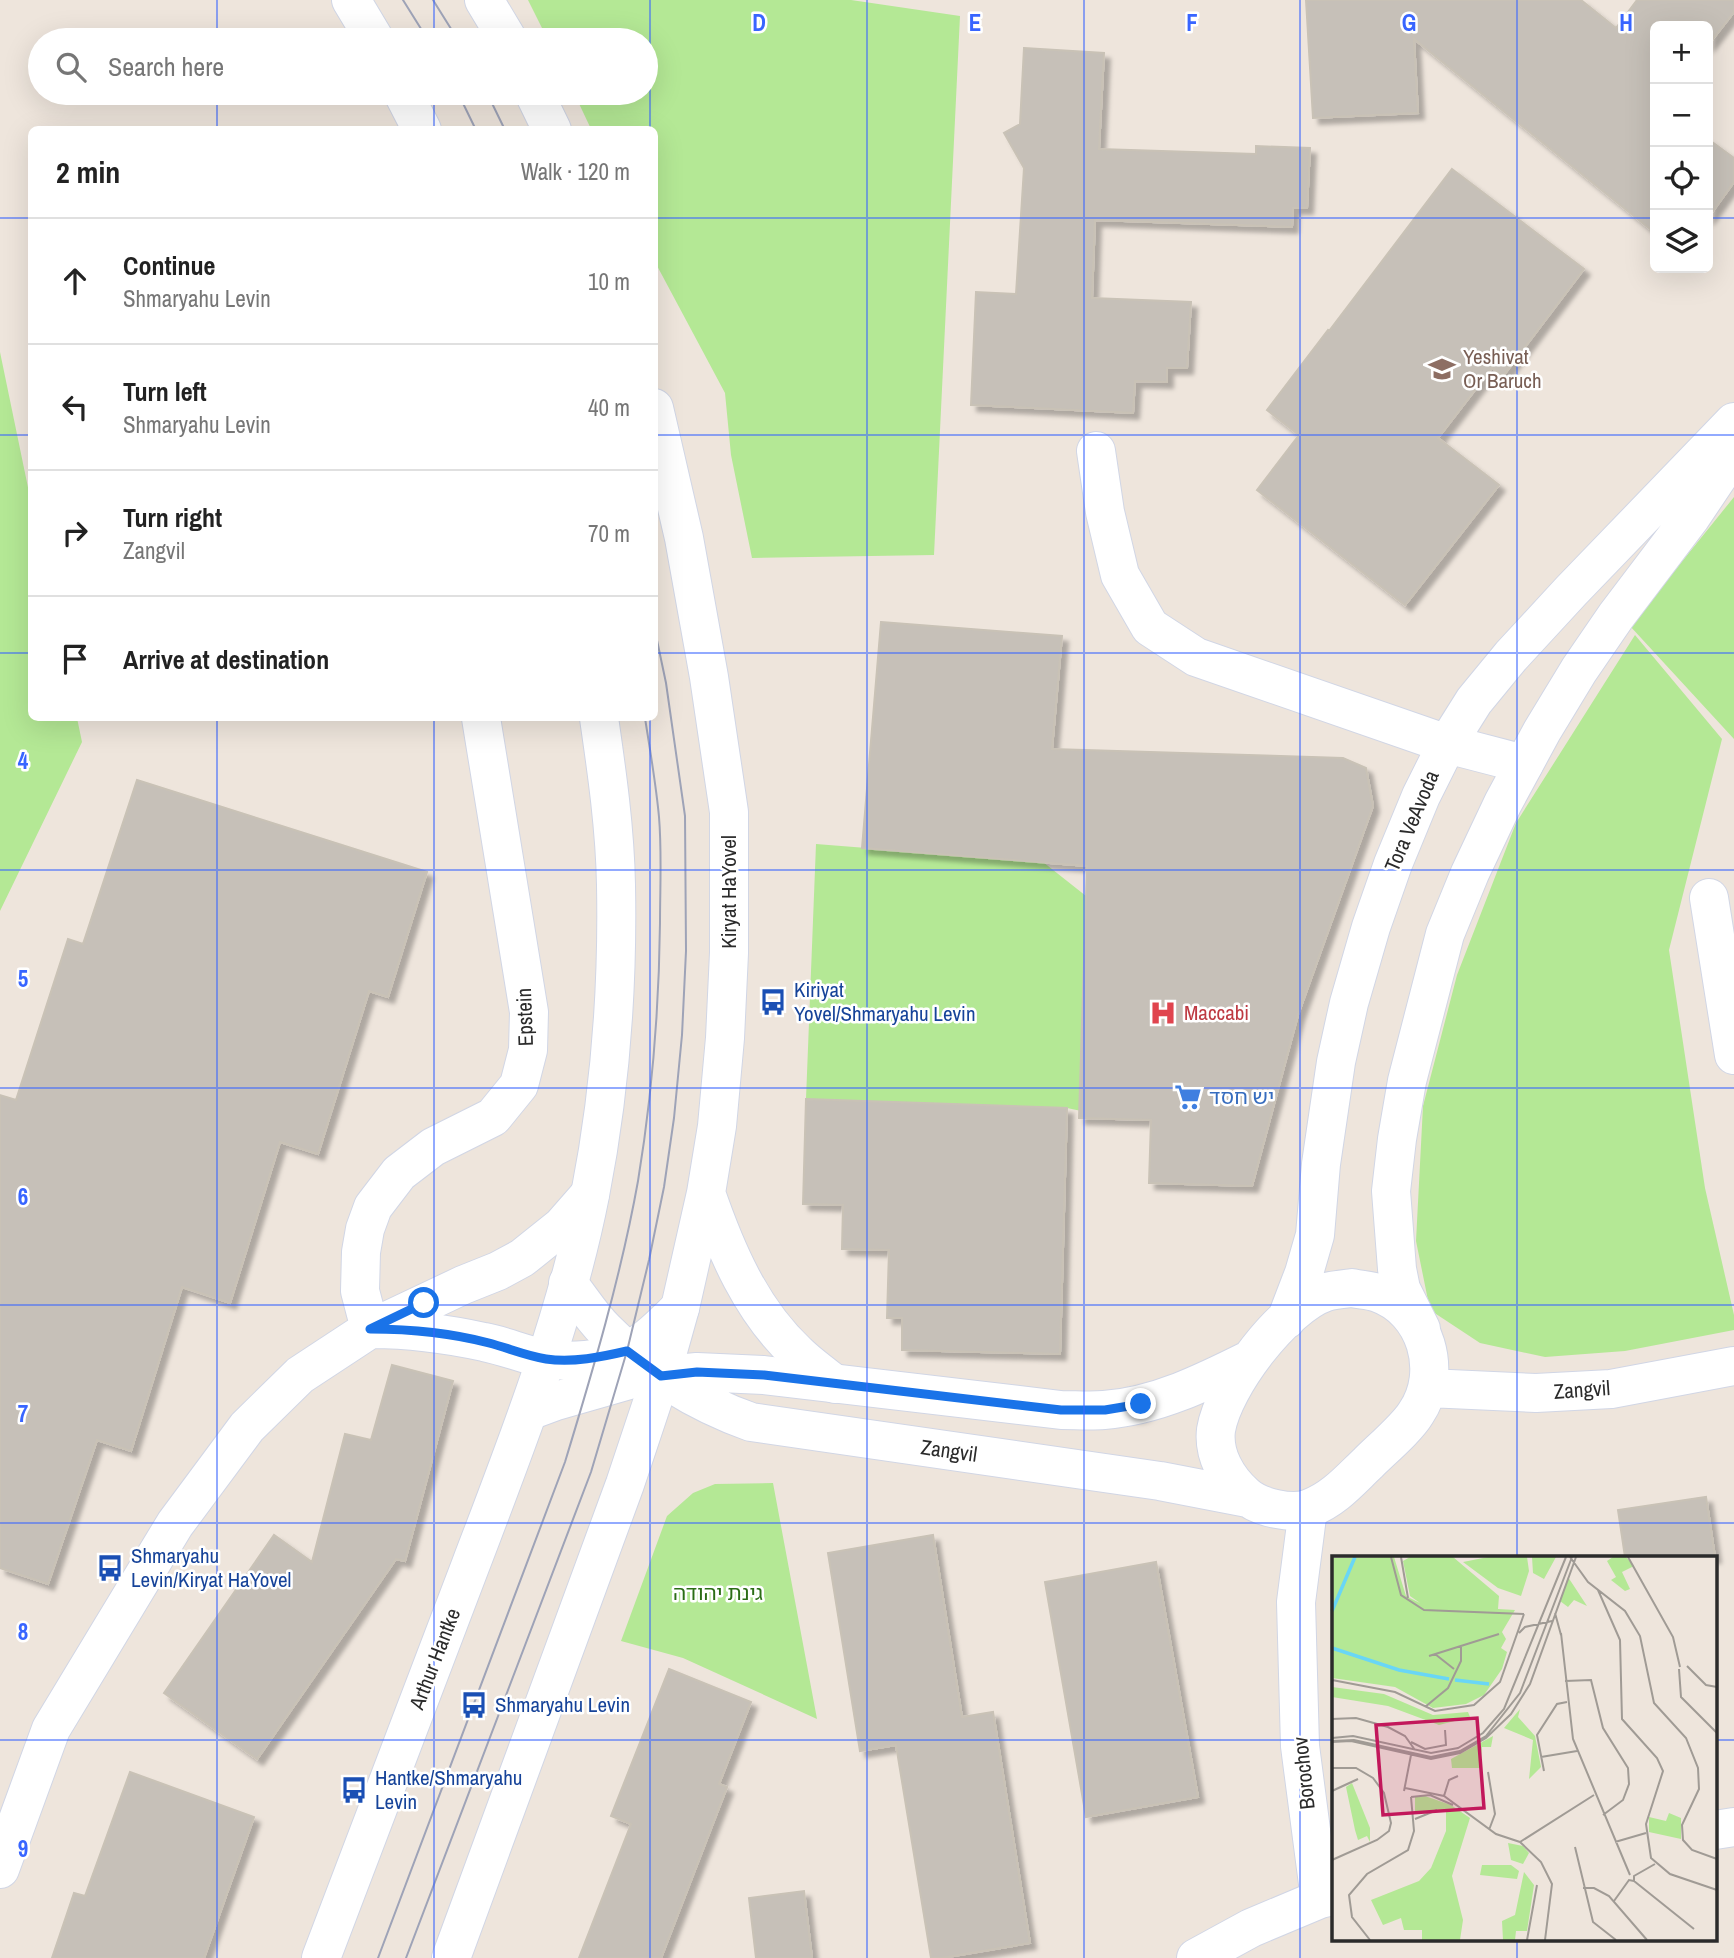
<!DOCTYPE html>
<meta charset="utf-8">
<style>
:root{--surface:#fff;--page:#f2f2f2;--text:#222;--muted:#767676;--line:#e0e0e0}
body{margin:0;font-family:"Archivo Narrow","Noto Sans Hebrew",sans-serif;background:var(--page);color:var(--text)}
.controls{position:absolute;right:21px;top:21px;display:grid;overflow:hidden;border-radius:10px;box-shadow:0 7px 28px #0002}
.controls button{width:63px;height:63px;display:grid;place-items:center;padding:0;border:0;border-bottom:2px solid var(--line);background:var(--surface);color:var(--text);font:35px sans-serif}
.stop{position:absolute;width:21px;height:21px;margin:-16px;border:5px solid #1a73e8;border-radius:50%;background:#fff}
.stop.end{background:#1a73e8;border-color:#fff;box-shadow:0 2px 7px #0008}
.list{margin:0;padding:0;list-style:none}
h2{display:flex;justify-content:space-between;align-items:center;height:91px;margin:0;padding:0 28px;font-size:30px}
h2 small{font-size:23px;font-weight:400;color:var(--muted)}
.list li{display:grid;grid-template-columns:46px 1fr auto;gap:21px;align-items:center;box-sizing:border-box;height:126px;padding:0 28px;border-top:2px solid var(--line)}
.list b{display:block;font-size:26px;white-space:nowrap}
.list p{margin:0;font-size:23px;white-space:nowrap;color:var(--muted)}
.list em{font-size:23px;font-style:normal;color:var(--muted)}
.icon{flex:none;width:38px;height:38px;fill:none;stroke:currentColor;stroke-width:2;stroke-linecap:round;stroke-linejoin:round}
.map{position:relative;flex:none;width:1734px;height:1958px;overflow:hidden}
.search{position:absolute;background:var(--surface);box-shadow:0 7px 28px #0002;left:28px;top:28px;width:630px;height:77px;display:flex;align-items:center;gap:18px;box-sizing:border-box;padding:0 24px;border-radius:38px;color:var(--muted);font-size:26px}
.panel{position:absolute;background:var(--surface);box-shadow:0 7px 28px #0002;left:28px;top:126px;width:630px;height:595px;border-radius:10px}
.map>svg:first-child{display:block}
.green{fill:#b4e895}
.building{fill:#c6c0b8;stroke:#c9c2b6;stroke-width:2;filter:url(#shadow)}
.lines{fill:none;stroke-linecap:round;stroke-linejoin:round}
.minor-casing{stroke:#d1d6e5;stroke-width:40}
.tertiary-casing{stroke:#d1d6e5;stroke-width:40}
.secondary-casing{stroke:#d1d6e5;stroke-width:40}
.minor{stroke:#fff;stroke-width:38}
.tertiary{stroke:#fff;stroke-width:38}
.secondary{stroke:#fff;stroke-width:38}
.tram{stroke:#9ea3b7;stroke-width:2}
.route{stroke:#1a73e8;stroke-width:9}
.grid{fill:none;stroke:#3865ff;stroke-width:2;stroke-opacity:0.55}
.labels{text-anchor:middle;stroke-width:5;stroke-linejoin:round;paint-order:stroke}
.education-label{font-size:21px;fill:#785e54;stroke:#fff;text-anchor:start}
.street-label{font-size:21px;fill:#2b2b2b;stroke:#fff}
.transit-label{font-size:21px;fill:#164399;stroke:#fff;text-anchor:start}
.health-label{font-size:21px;fill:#be3a42;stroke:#fff;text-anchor:start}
.shop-label{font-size:21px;fill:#366cbe;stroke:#fff;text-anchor:start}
.park-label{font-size:21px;fill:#2b6d15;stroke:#fff}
.inset-river{fill:none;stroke:#69d6f6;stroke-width:3.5}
.inset-road{fill:none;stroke:#a09b95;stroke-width:2}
.view{fill:#c2185b;fill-opacity:0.15;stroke:#c2185b;stroke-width:3.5}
.inset-edge{fill:none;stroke:#2b2b2b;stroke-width:3.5}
.grid-label{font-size:23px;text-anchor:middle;font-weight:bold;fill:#3865ff;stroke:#fff;stroke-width:5;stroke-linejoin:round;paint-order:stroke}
</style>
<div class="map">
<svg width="1734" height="1958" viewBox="0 0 1734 1958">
<defs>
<filter id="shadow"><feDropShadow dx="6" dy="6" stdDeviation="2" flood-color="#0004"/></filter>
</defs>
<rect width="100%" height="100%" fill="#eee5dc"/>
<path class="green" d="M 528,0 L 851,0 L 960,16 L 934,555 L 752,558 L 731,455 L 725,393 L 655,262 L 654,130 L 591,129 L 574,93 L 646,93 L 646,40 L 548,40 Z
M 0,352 L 31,502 L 32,718 L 77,718 L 82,742 L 0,911 Z
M 1734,497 L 1734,739 L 1630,626 Z
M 1635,635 L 1722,739 L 1669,950 L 1705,1188 L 1734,1315 L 1734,1330 L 1625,1351 L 1545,1357 L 1480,1343 L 1430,1310 L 1416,1241 L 1423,1106 L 1457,975 L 1516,823 Z
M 816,844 L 1043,862 L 1086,896 L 1081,1057 L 1091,1113 L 1067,1108 L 806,1099 Z
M 773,1483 L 817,1719 L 683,1658 L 621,1641 L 667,1516 L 693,1493 L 715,1484 Z"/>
<path class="building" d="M 1306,0 L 1581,0 L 1616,28 L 1637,0 L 1734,0 L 1734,12 L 1708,45 L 1708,26 L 1655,26 L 1655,233 L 1414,39 L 1418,113 L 1313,118 Z
M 1024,48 L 1104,53 L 1099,149 L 1256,154 L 1256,146 L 1310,148 L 1307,208 L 1293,208 L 1292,227 L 1095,220 L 1092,298 L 1191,302 L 1187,368 L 1167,368 L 1167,382 L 1135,381 L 1133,413 L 971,405 L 976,292 L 1016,294 L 1024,168 L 1004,133 L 1020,124 Z
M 1708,139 L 1734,158 L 1734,182 L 1708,218 Z
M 1452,169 L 1584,269 L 1503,376 L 1492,368 L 1438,438 L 1499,485 L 1405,605 L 1257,490 L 1299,435 L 1267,410 L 1328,330 L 1329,331 Z
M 881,622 L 1062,636 L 1052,749 L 1343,758 L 1366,768 L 1373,806 L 1298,1015 L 1252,1186 L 1149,1183 L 1151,1120 L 1079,1118 L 1087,866 L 862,848 Z
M 137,780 L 427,872 L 388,997 L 369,991 L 318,1154 L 280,1142 L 230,1303 L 182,1287 L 131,1451 L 97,1440 L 48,1584 L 0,1568 L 0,1095 L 16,1100 L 68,939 L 83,944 Z
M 806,1099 L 1067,1108 L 1060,1354 L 902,1350 L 902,1318 L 887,1318 L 889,1250 L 842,1249 L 843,1205 L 803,1204 Z
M 392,1365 L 453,1381 L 405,1561 L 396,1559 L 257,1759 L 164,1693 L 274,1535 L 312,1562 L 345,1434 L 371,1440 Z
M 1706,1497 L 1715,1557 L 1625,1557 L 1618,1510 Z
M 933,1535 L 962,1717 L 993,1712 L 1030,1943 L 942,1958 L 931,1958 L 896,1745 L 860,1751 L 828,1553 Z
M 1156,1562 L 1198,1797 L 1086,1817 L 1045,1582 Z
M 669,1669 L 751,1702 L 719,1784 L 727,1787 L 661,1958 L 579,1958 L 631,1824 L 611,1816 Z
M 130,1772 L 254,1817 L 204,1958 L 52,1958 L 74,1893 L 85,1896 Z
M 804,1891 L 812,1958 L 756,1958 L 749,1898 Z"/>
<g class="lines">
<defs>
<path id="minor" d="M 1096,451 L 1105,512 L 1120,575 L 1150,627 L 1196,657 L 1447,744 L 1524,764
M 1709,898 L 1734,1055
M 370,1329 L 360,1291 L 361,1252 L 365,1229 L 373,1207 L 399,1173 L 433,1147 L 493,1117 L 519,1085 L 528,1050 L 529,1012 L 481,718
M 372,1329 C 410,1329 447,1334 484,1342 C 505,1346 525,1355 546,1359 C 570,1363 602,1360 626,1351 C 645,1344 665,1322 680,1308
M 1308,1509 L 1296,1602 L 1300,1746 L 1320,1899
M 1715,1830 L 1734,1827
M 0,1869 L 51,1729 L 175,1524 L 247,1427 L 300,1375 L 370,1329 L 463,1285 L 498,1271 L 522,1258 L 562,1226 L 590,1194
M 1196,1958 L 1251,1928 L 1320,1899 L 1333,1896"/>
<path id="tertiary" d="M 568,1283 C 580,1298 591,1316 605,1330 C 645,1371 697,1403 751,1422 L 1160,1481 L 1248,1498
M 1352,1288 C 1361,1290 1370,1290 1378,1293 C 1426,1310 1444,1372 1416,1413 C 1407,1428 1382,1449 1368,1463 C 1350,1480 1334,1499 1310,1508 C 1293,1515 1259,1508 1245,1495 C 1227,1479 1213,1455 1216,1430 C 1223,1386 1284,1306 1326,1292 C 1334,1290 1344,1289 1352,1288 Z
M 1286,1320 L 1304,1273 L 1315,1235 L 1321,1164 L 1336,1062 L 1349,1003 L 1371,927 L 1393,864 L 1421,796 L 1447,744 L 1474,701 L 1511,656 L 1571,591 L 1734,422
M 1421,1329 L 1401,1289 L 1397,1269 L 1391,1191 L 1397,1139 L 1407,1081 L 1445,934 L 1470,873 L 1503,803 L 1542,731 L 1579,670 L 1616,616 L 1691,517 L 1734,453
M 1428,1388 L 1536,1393 L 1611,1389 L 1734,1366
M 529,1411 L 556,1401 L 636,1378 L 697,1372 L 764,1375 L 1061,1410 C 1075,1410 1090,1411 1104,1410 C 1157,1406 1205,1382 1251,1359"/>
<path id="secondary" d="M 351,0 L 375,40
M 484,0 L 508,40
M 403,93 L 422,130
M 534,93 L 552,130
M 706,1193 C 726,1251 751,1310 797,1353 C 808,1364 822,1374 835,1384
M 321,1958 C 371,1827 421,1696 471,1564 C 517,1443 565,1322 590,1195 C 610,1093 618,988 616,885 C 615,829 607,773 599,718
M 451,1958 L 625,1484 L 661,1376 L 680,1308 L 706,1193 L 717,1126 L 725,1038 L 729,953 L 729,812 L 709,677 L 684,538 L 654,408"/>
</defs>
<use href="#minor" class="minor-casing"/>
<use href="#tertiary" class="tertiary-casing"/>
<use href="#secondary" class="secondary-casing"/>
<use href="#minor" class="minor"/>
<use href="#tertiary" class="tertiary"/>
<use href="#secondary" class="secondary"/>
<path class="tram" d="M 403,0 L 428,40
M 433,0 L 458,40
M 458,93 L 476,130
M 487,93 L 505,130
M 378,1958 L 565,1462 C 593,1370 621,1276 638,1181 C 652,1096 659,1009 660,923 C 660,888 662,852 659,817 C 656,784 650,750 645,718
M 406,1958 L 591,1472 L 627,1351 L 649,1260 L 664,1187 L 674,1118 L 682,1035 L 686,951 L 685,816 L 666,683 L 654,626"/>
</g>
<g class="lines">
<path class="route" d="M 424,1303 L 370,1329 C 409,1329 451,1333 489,1343 C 508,1348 527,1356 546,1359 C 573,1363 601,1357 627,1351 L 661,1376 L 697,1372 L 764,1375 L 1061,1410 L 1105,1410 L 1141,1404"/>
</g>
<path class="grid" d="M 217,0 L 217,40M 434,0 L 434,40M 650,0 L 650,130M 867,0 L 867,1958M 1084,0 L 1084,1958M 1300,0 L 1300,1958M 1517,0 L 1517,1557M 217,93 L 217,130M 434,93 L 434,130M 0,218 L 32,218M 654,218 L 1655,218M 1708,218 L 1734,218M 0,435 L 32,435M 654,435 L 1734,435M 0,653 L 32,653M 654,653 L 1734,653M 217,718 L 217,1958M 434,718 L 434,1958M 650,718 L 650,1958M 0,870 L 1734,870M 0,1088 L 1734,1088M 0,1305 L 1734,1305M 0,1523 L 1734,1523M 0,1740 L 1333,1740M 1715,1740 L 1734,1740M 1517,1939 L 1517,1958"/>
<defs>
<symbol id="school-bare" viewBox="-9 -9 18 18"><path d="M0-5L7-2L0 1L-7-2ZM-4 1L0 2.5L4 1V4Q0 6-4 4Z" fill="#8d6e63" stroke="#fff" stroke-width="2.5" paint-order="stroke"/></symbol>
<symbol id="bus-bare" viewBox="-9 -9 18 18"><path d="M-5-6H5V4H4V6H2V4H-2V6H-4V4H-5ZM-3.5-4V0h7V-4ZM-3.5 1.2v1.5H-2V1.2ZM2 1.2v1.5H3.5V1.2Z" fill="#1a4fb4" stroke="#fff" stroke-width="2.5" paint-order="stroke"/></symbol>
<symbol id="hospital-bare" viewBox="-9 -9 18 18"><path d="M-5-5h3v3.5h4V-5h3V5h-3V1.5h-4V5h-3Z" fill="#e0444e" stroke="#fff" stroke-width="2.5" paint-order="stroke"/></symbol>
<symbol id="supermarket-bare" viewBox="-9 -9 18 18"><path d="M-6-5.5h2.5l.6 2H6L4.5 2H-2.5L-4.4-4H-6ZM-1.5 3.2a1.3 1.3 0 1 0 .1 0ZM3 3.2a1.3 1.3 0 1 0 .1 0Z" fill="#3f7fe0" stroke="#fff" stroke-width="2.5" paint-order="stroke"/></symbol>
</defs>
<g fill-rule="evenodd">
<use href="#school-bare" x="1423" y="350" width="38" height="38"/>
<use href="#bus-bare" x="754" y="983" width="38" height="38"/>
<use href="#hospital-bare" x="1144" y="994" width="38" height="38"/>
<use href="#supermarket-bare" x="1169" y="1078" width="38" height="38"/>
<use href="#bus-bare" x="91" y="1549" width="38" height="38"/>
<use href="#bus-bare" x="455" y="1686" width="38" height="38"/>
<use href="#bus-bare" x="335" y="1771" width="38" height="38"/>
</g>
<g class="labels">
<g class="education-label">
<text x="1463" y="364">Yeshivat<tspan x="1463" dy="24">Or Baruch</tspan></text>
</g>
<g class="street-label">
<text transform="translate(1412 821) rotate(-67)" y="7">Tora VeAvoda</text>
<text transform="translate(729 892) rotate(-90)" y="7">Kiryat HaYovel</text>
<text transform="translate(525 1017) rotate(-92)" y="7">Epstein</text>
<text transform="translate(1582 1390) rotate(-4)" y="7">Zangvil</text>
<text transform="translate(949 1451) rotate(8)" y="7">Zangvil</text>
<text transform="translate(435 1659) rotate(-69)" y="7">Arthur Hantke</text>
<text transform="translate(1304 1773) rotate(-96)" y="7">Borochov</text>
</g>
<g class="transit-label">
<text x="794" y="997">Kiriyat<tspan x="794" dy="24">Yovel/Shmaryahu Levin</tspan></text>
<text x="131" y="1563">Shmaryahu<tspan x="131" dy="24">Levin/Kiryat HaYovel</tspan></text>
<text x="495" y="1712">Shmaryahu Levin</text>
<text x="375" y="1785">Hantke/Shmaryahu<tspan x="375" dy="24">Levin</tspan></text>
</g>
<g class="health-label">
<text x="1184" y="1020">Maccabi</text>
</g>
<g class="shop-label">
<text x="1209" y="1104">יש חסד</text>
</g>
<g class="park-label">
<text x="718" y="1600">גינת יהודה</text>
</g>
</g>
<g transform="translate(1332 1556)">
<rect width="385" height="385" fill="#eee5dc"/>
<path d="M 62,1 L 74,40 L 88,47 L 78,40 L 71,5 L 78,1 L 121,1 L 167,40 L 166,53 L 183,54 L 170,76 L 174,83 L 169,92 L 175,96 L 170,113 L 152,139 L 134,148 L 101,152 L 63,131 L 0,122 L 0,2 ZM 156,1 L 195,1 L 197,15 L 189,40 L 166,32 L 131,6 ZM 200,1 L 224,1 L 212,23 L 201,17 ZM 281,1 L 294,1 L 302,10 L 290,16 L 298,33 L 293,35 L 279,24 L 284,21 L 275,5 ZM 236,21 L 255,50 L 242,44 L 236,51 L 228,45 ZM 0,131 L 52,138 L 101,159 L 136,156 L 138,161 L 107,169 L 56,150 L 0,141 ZM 188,153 L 186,161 L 203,180 L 209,211 L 197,223 L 201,184 L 172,172 ZM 161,180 L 159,191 L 150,191 L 148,212 L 120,212 L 119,203 ZM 20,227 L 38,272 L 38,286 L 35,280 L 26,284 L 23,274 L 14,231 ZM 93,240 L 119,249 L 138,262 L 120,320 L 131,364 L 128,384 L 90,384 L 90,374 L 72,374 L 69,362 L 51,369 L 39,344 L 87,325 L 99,312 L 114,275 L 114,254 L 83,257 L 83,241 ZM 337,257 L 349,262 L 349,283 L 317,276 L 317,261 L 334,265 ZM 176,287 L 191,290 L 197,297 L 191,308 L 179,304 ZM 150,309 L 179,309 L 187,315 L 185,323 L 148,319 ZM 192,316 L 202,329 L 195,375 L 184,375 L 183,384 L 171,384 L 170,365 L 183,359 Z" fill="#b4e895"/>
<path class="inset-river" d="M 0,55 L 23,1M 0,92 L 67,114 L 117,123M 123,124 L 157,128"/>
<path class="inset-road" d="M 59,1 L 69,39 L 92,54 L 192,58M 69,1 L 76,42M 238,1 L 256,26 L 293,55 L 308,80 L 322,147 L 354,182 L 366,212 L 367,233 L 350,269 L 351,284 L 360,294 L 385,303M 296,1 L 341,81 L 348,111M 266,34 L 288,84 L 290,163 L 325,202 L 331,215 L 314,268 L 319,302 L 338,318 L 385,334M 223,57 L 229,79M 187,77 L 193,71 L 220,65M 229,77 L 241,183 L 298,319M 103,98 L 122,113M 97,100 L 167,78M 355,110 L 374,129 L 385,131M 347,113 L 349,141 L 385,177M 0,124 L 63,136 L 103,155 L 142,149 L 168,126 L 192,58M 233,125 L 259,124 L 271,172 L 296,212 L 297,228 L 291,244 L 271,259M 93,151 L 116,132 L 129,105 L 129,90M 0,163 L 24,162 L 56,171 L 73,180 L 83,194M 0,182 L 21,180 L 99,197 L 126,192 L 151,177 L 172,153 L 234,1M 0,185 L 22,184 L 99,201 L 128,195 L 154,180 L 188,137 L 240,1M 0,186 L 19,185 L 99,203 L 128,197 L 154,182 L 179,158 L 198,128 L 244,1M 79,186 L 93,193 L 114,189 L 113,174M 209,201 L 245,195M 0,212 L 24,212 L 41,222 L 52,237 L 59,267 L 57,275 L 45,284 L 0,304M 212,215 L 205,179 L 225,148 L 235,146M 156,216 L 163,258 L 157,274M 73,232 L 112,240 L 164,278 L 188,286M 0,235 L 26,223M 72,235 L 79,199M 112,240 L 117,224 L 126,220M 79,241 L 98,239 L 121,249M 83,263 L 105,254M 188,286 L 209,306 L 220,328 L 213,384M 188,286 L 262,239M 283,286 L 314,277M 243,291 L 261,366 L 284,384M 302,325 L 362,373M 251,332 L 262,332 L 277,340 L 315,384M 282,345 L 297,324 L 302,325 L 302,320 L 323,308M 38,384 L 20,361 L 17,339 L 35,318 L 76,294 L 82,275 L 79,241M 195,384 L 205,329"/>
<path class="view" d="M 145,162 L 152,252 L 51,259 L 44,169 Z"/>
<rect width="385" height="385" class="inset-edge"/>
</g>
<g class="grid-label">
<text x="759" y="31">D</text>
<text x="975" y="31">E</text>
<text x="1192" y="31">F</text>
<text x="1409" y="31">G</text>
<text x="1626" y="31">H</text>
<text x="23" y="769">4</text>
<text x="23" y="987">5</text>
<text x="23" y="1205">6</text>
<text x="23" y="1422">7</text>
<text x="23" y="1640">8</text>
<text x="23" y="1857">9</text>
</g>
</svg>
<div class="controls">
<button>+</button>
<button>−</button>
<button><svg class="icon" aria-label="locate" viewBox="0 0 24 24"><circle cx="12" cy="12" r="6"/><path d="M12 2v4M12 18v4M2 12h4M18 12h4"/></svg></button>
<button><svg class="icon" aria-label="layers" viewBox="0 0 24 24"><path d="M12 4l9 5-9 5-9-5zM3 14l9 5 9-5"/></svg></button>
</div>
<div class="stop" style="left:424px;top:1303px"></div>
<div class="stop end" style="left:1141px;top:1404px"></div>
<div class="search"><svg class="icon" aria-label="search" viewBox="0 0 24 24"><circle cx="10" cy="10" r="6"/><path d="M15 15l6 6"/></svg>Search here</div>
<section class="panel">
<h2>2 min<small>Walk · 120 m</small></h2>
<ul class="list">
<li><svg class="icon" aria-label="ahead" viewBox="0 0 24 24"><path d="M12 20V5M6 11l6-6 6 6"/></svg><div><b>Continue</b><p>Shmaryahu Levin</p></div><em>10 m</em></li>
<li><svg class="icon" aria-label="left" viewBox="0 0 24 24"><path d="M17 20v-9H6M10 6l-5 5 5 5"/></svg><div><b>Turn left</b><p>Shmaryahu Levin</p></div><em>40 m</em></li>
<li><svg class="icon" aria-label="right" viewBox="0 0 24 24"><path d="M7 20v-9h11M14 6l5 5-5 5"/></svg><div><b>Turn right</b><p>Zangvil</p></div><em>70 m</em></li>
<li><svg class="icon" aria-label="arrive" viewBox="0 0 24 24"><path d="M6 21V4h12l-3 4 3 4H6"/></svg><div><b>Arrive at destination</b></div></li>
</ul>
</section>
</div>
